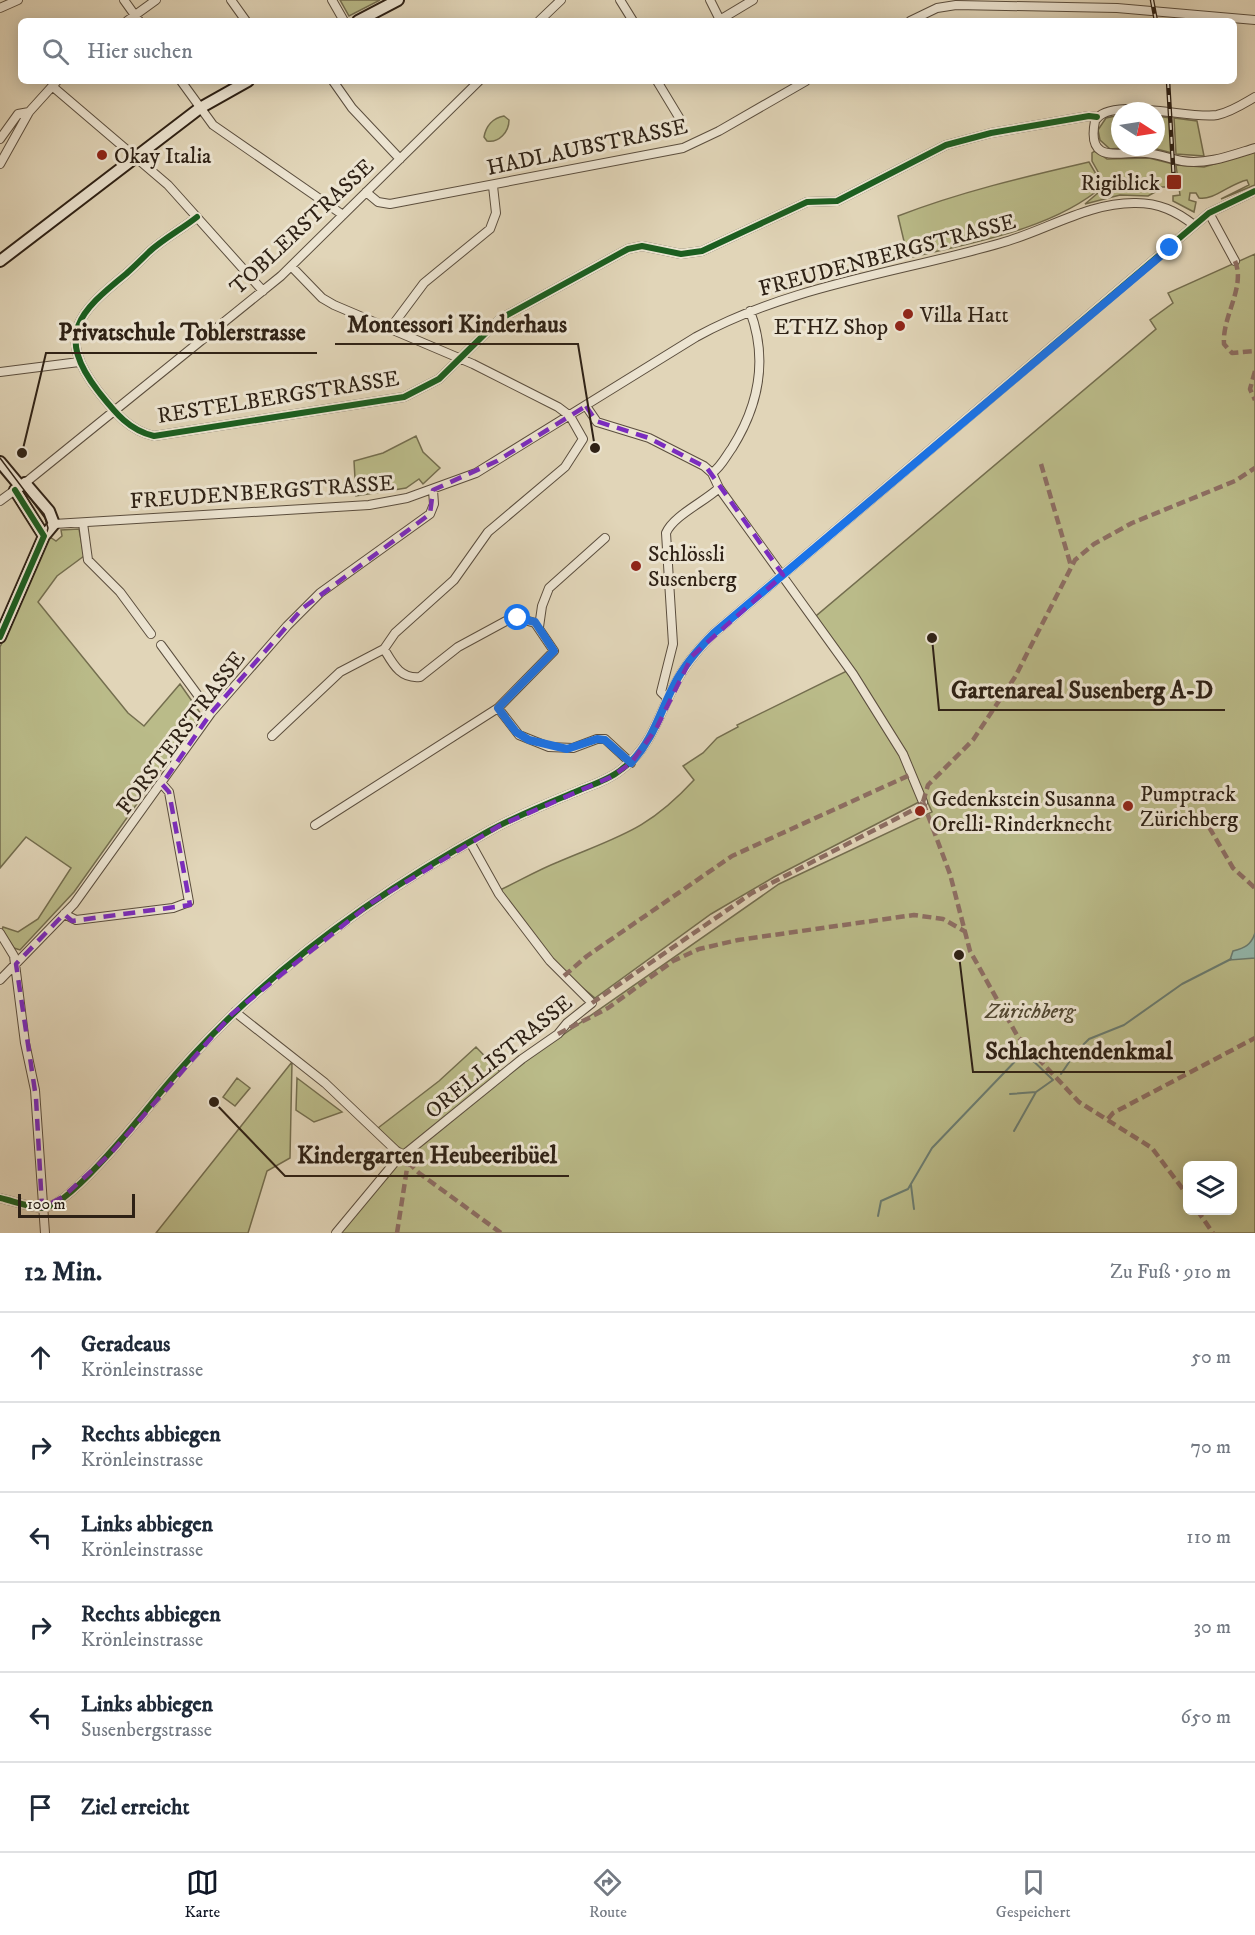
<!DOCTYPE html>
<html lang="de">
<meta charset="utf-8">
<style>
:root{--surface:#fff;--page:#f6f6f7;--text:#1f2937;--muted:#747a83;--line:#e0e1e3;--accent:#111827}
body{margin:0;font-family:"IM FELL DW Pica",serif;background:var(--page);color:var(--text)}
.controls{position:absolute;right:18px;bottom:18px;display:grid;overflow:hidden;border-radius:9px;box-shadow:0 3px 15px #0003}
.controls button{width:54px;height:54px;display:grid;place-items:center;padding:0;border:0;border-bottom:2px solid var(--line);background:var(--surface);color:var(--text);font:30px sans-serif}
.compass{position:absolute;left:1111px;top:102px;width:54px;height:54px;border-radius:50%;background:var(--surface);box-shadow:0 3px 15px #0003;rotate:102deg}
.scale{position:absolute;left:18px;bottom:15px;width:117px;box-sizing:border-box;padding-left:6px;border:3px solid #2e2115;border-top:0;font-size:16px;line-height:21px;white-space:nowrap;color:#2e2115;-webkit-text-stroke:4px #ece4d1;paint-order:stroke}
.stop{position:absolute;width:18px;height:18px;margin:-14px;border:4px solid #1a73e8;border-radius:50%;background:#fff}
.stop.end{background:#1a73e8;border-color:#fff;box-shadow:0 2px 6px #0008}
.list{margin:0;padding:0;list-style:none}
h2{display:flex;justify-content:space-between;align-items:center;height:78px;margin:0;padding:0 24px;font-size:26px}
h2 small{font-size:20px;font-weight:400;color:var(--muted)}
.list li{display:grid;grid-template-columns:39px 1fr auto;gap:18px;align-items:center;box-sizing:border-box;height:90px;padding:0 24px;border-top:2px solid var(--line)}
.list b{display:block;font-size:22px;white-space:nowrap}
.list p{margin:0;font-size:20px;white-space:nowrap;color:var(--muted)}
.list em{font-size:20px;font-style:normal;color:var(--muted)}
.icon{flex:none;width:33px;height:33px;fill:none;stroke:currentColor;stroke-width:2;stroke-linecap:round;stroke-linejoin:round}
.map{position:relative;flex:none;width:1255px;height:1233px;overflow:hidden}
.search{position:absolute;background:var(--surface);box-shadow:0 3px 15px #0003;left:18px;right:18px;top:18px;height:66px;display:flex;align-items:center;gap:15px;box-sizing:border-box;padding:0 21px;border-radius:9px;color:var(--muted);font-size:22px}
.sheet{height:618px;background:var(--surface)}
nav{display:flex;justify-content:space-around;align-items:center;box-sizing:border-box;height:84px;border-top:2px solid var(--line);background:var(--surface);font-size:16px;color:var(--muted)}
nav a{display:grid;justify-items:center;gap:3px}
nav .on{color:var(--accent)}
.map>svg:first-child{display:block}
.green{fill:#babb89;stroke:#746e4f;stroke-width:1.5;fill-rule:evenodd}
.water{fill:#94b9ad;stroke:#6b7c70;stroke-width:1.5}
.lines{fill:none;stroke-linecap:round;stroke-linejoin:round}
.stream{stroke:#6b7c70;stroke-width:2}
.street-casing{stroke:#5b4e3e;stroke-width:10}
.secondary-casing{stroke:#2e2115;stroke-width:14}
.street{stroke:#ece4d1;stroke-width:8}
.secondary{stroke:#ece4d1;stroke-width:10}
.tram{stroke:#2e2115;stroke-width:1.5}
.rail-casing{stroke:#2e2115;stroke-width:4.5}
.rail{stroke:#ece4d1;stroke-width:2;stroke-dasharray:7;stroke-linecap:butt}
.quiet{stroke:#8d6e63;stroke-width:4.5;stroke-dasharray:9 4.5;stroke-linecap:butt}
.cycleway-casing{stroke:#ece4d1;stroke-width:10}
.cycleway{stroke:#1b5e20;stroke-width:6}
.route{stroke:#1a73e8;stroke-width:8}
.marked{fill:none;stroke:#7b2cbf;stroke-width:4.5;stroke-dasharray:12 8;stroke-linejoin:round}
.poi-dot{fill:#8f2418;stroke:#ece4d1;stroke-width:2}
.labels{text-anchor:middle;stroke-width:6;stroke-linejoin:round;paint-order:stroke}
.street-label{font-size:22px;fill:#2e2115;stroke:#ece4d1}
.poi-label{font-size:22px;fill:#2e2115;stroke:#ece4d1;text-anchor:start}
.park-label{font-size:22px;font-style:italic;fill:#514832;stroke:#ece4d1}
.leader{fill:none;stroke:#2e2115;stroke-width:2}
.callout-dot{fill:#2e2115;stroke:#ece4d1;stroke-width:2}
.callout-label{font-size:24px;text-anchor:middle;font-weight:bold;fill:#2e2115;stroke:#ece4d1;stroke-width:6;stroke-linejoin:round;paint-order:stroke}
</style>
<div class="map">
<svg width="1255" height="1233" viewBox="0 0 1255 1233">
<rect width="100%" height="100%" fill="#e1d5b8"/>
<filter id="stains"><feTurbulence type="fractalNoise" baseFrequency=".00333" numOctaves="4"/><feColorMatrix values="0 0 0 0 .2 0 0 0 0 .09 0 0 0 0 .02 0 0 0 .5 -.17"/></filter>
<radialGradient id="worn" r=".72"><stop offset=".6" stop-color="#630" stop-opacity="0"/><stop offset="1" stop-color="#630" stop-opacity=".3"/></radialGradient>
<path class="green" d="M 340,0 L 380,0 L 349,16 Z
M 1120,115 L 1120,147 L 1134,147 L 1110,149 L 1100,140 L 1098,130 L 1106,118 Z
M 504,116 L 509,120 C 509,132 499,143 487,141 L 484,137 C 486,126 493,118 504,116 Z
M 1156,116 L 1171,118 L 1172,153 L 1149,147 L 1156,147 Z
M 1174,118 L 1197,121 L 1204,156 L 1176,154 Z
M 1095,151 L 1107,159 L 1149,158 L 1173,164 L 1173,178 L 1169,178 L 1169,187 L 1157,187 L 1157,191 L 1148,196 L 1120,195 L 1085,204 L 1106,186 L 1092,161 L 1092,153 Z
M 1255,152 L 1255,185 L 1221,199 L 1249,185 L 1247,180 C 1231,183 1213,201 1199,198 L 1196,193 L 1190,193 L 1189,200 L 1196,202 L 1194,212 L 1173,201 L 1173,196 L 1180,195 L 1176,165 L 1204,167 Z
M 1089,162 L 1103,186 C 1054,229 971,243 908,258 L 898,216 C 960,192 1024,177 1089,162 Z
M 1255,254 L 1255,1233 L 340,1233 L 394,1167 L 410,1153 L 398,1147 L 378,1128 L 439,1081 L 476,1047 L 504,1076 L 779,884 L 932,812 L 906,754 L 919,802 L 774,877 L 711,914 L 595,998 L 561,970 L 500,890 C 519,881 538,870 558,862 C 619,836 647,831 694,780 L 683,766 L 703,753 L 717,738 L 738,727 L 737,725 L 853,668 L 816,616 L 1156,329 L 1150,320 L 1173,303 L 1168,293 ZM 1188,1166 L 1232,1166 L 1232,1210 L 1188,1210 Z
M 416,436 L 423,452 L 440,468 L 423,484 L 419,479 L 406,488 L 356,496 L 354,461 L 383,453 Z
M 79,529 L 84,556 L 57,576 L 38,602 L 128,713 L 144,726 L 180,684 L 201,714 L 74,892 L 20,950 L 14,948 L 2,930 L 3,927 L 18,932 L 38,919 L 71,868 L 26,837 L 0,868 L 0,647 L 50,537 L 56,541 L 62,536 L 61,530 Z
M 292,1062 L 290,1158 L 267,1171 L 248,1233 L 156,1233 Z
M 237,1078 L 250,1088 L 235,1106 L 223,1097 Z
M 297,1078 L 342,1112 L 314,1122 L 296,1110 Z"/>
<path class="water" d="M 1255,933 L 1255,958 L 1230,960 L 1233,951 C 1245,948 1251,945 1255,933 Z"/>
<g class="lines">
<path class="stream" d="M 1061,1074 L 1076,1052 L 1089,1039 L 1124,1025 L 1182,984 L 1231,959
M 1014,1131 L 1036,1092
M 911,1185 L 914,1209
M 878,1216 L 881,1201 L 908,1189 L 932,1148 L 1024,1052 L 1053,1080 L 1036,1092 L 1010,1094"/>
<defs>
<path id="street" d="M 124,0 L 139,21
M 231,0 L 246,21
M 332,0 L 344,21
M 620,0 L 633,21
M 710,0 L 720,20
M 0,8 L 18,0
M 127,21 L 156,0
M 539,21 L 561,0
M 718,21 L 753,0
M 910,21 L 937,8 L 956,5 L 1117,8 L 1255,20
M 181,81 L 213,125 L 343,215
M 333,81 L 352,108 L 400,159
M 657,81 L 680,119
M 52,86 L 168,185 L 263,291
M 1255,97 C 1243,104 1231,112 1217,115 C 1190,120 1110,95 1095,121 C 1086,166 1120,151 1146,153 C 1159,154 1170,159 1182,161 C 1207,165 1232,155 1255,148
M 0,139 L 18,114 L 29,112
M 0,164 L 29,112 L 57,81
M 366,192 L 378,202 L 390,204 L 683,148 L 719,131 L 806,81
M 1209,213 L 1235,261
M 197,217 C 182,229 163,239 149,252 C 141,260 134,267 126,274 C 79,312 55,335 98,391 C 114,411 128,430 154,436 L 404,397 L 439,379 L 500,319 L 628,249 L 642,246 L 681,254 L 702,251 L 807,202 L 837,201 L 946,145 L 991,133 L 1089,116 L 1097,117
M 389,330 L 424,283 L 490,229 L 496,213 L 493,186
M 0,372 L 79,362
M 586,406 L 597,422 L 649,438 L 704,466 L 712,473 L 719,488 L 853,674 L 903,754 L 923,802
M 712,473 C 721,467 726,456 732,448 C 759,405 768,359 750,311
M 25,483 L 281,276 L 479,81
M 0,501 L 15,490
M 83,523 L 88,560 L 120,592 L 151,634
M 54,524 L 369,505 L 407,498 L 476,473 L 696,337 C 791,285 898,273 1001,243 C 1045,231 1089,202 1136,203 C 1159,203 1176,211 1194,225
M 539,627 L 542,606 L 549,588 L 605,538
M 161,645 L 211,713
M 668,699 L 661,692 L 673,644 L 666,533 C 673,516 704,502 719,488
M 498,708 L 519,735 L 549,747 L 573,748 L 597,739 L 605,739 L 631,763
M 272,736 L 340,672 L 384,649 L 395,633 L 454,580 L 488,532 L 565,467 L 583,439 L 570,416 L 558,407 L 473,364 L 334,305 L 322,298 L 291,266
M 315,825 L 498,708 L 554,651 L 535,623 L 518,618 L 506,621 L 458,647 L 420,677 C 400,679 393,664 384,649
M 64,914 L 76,920 L 173,908 L 189,902 L 169,792 L 162,784
M 0,933 L 14,956 L 25,1043 L 35,1090 L 45,1233
M 0,980 L 74,904 L 211,713 L 287,626 L 320,593 L 430,514 L 434,504 L 433,490
M 235,1012 L 325,1083 L 408,1162
M 0,1198 C 13,1201 29,1207 42,1208 C 68,1209 142,1115 160,1093 C 248,985 367,898 489,831 C 516,816 546,804 575,792 C 591,785 609,780 622,769 C 651,747 658,717 674,686 C 684,666 698,649 714,633 L 1209,213 L 1255,191
M 336,1233 L 395,1162 L 522,1059 L 558,1034 L 567,1023 L 592,1003 L 550,961 L 499,894 L 470,842"/>
<path id="secondary" d="M 358,21 L 398,0
M 0,261 L 200,108 L 248,81
M 0,462 L 20,486
M 0,637 L 44,536 L 54,524 L 49,511 L 25,483 L 15,490 L 44,536"/>
</defs>
<use href="#street" class="street-casing"/>
<use href="#secondary" class="secondary-casing"/>
<use href="#street" class="street"/>
<use href="#secondary" class="secondary"/>
<path class="tram" d="M 0,458 L 45,518 L 48,528 L 45,540 L 0,641"/>
<defs>
<path id="rail" d="M 1152,0 L 1156,21
M 1168,81 L 1174,182"/>
</defs>
<use href="#rail" class="rail-casing"/>
<use href="#rail" class="rail"/>
<path class="quiet" d="M 1235,261 C 1246,287 1222,316 1224,344 L 1232,353 L 1255,351
M 1255,371 L 1250,389 L 1255,400
M 1041,464 L 1071,566
M 923,802 L 928,785 L 973,740 L 1015,677 L 1075,560 L 1094,544 L 1132,523 L 1235,481 L 1255,468
M 923,802 L 950,874 L 970,951 L 1018,1037 L 1079,1102 L 1152,1148 L 1188,1196
M 1209,827 L 1233,868 L 1255,888
M 564,976 L 587,956 L 732,856 L 912,774
M 592,1003 L 752,893 L 917,808 L 923,802
M 558,1034 L 608,1008 L 673,961 L 699,949 L 738,940 L 914,915 L 943,919 L 966,932
M 1108,1119 L 1113,1113 L 1255,1038
M 408,1162 L 419,1173 L 501,1233
M 1197,1210 L 1213,1233
M 397,1233 L 408,1162"/>
<defs>
<path id="cycleway" d="M 197,217 C 182,229 163,239 149,252 C 141,260 134,267 126,274 C 79,312 55,335 98,391 C 114,411 128,430 154,436 L 404,397 L 439,379 L 500,319 L 628,249 L 642,246 L 681,254 L 702,251 L 807,202 L 837,201 L 946,145 L 991,133 L 1089,116 L 1097,117
M 0,637 L 44,536 L 15,490
M 0,1198 C 13,1201 29,1207 42,1208 C 68,1209 142,1115 160,1093 C 248,985 367,898 489,831 C 516,816 546,804 575,792 C 591,785 609,780 622,769 C 651,747 658,717 674,686 C 684,666 698,649 714,633 L 1209,213 L 1255,191"/>
</defs>
<use href="#cycleway" class="cycleway-casing"/>
<use href="#cycleway" class="cycleway"/>
</g>
<g class="lines">
<path class="route" d="M 518,618 L 535,622 L 554,651 L 498,708 L 516,732 L 529,740 L 567,749 L 597,739 L 605,740 L 631,763 C 654,738 659,714 674,685 C 684,665 698,649 714,633 L 1170,248"/>
</g>
<path class="marked" d="M 586,406 L 596,421 L 649,438 L 707,468 L 783,575 L 692,656 L 656,729 L 631,763 L 611,777 L 499,826 L 371,903 L 232,1014 L 111,1153 L 64,1196 L 42,1208 L 36,1098 L 16,964 L 64,914 L 72,921 L 190,905 L 169,792 L 162,784 L 211,713 L 303,608 L 430,514 L 433,490 L 497,461 Z"/>
<g class="poi-dot">
<circle cx="102" cy="155" r="6"/>
<rect x="1166" y="174" width="16" height="16" rx="3"/>
<circle cx="908" cy="314" r="6"/>
<circle cx="900" cy="326" r="6"/>
<circle cx="636" cy="566" r="6"/>
<circle cx="1128" cy="806" r="6"/>
<circle cx="920" cy="811" r="6"/>
</g>
<g class="labels">
<g class="street-label">
<text transform="translate(587 146) rotate(-12)" y="8">HADLAUBSTRASSE</text>
<text transform="translate(301 226) rotate(-43)" y="8">TOBLERSTRASSE</text>
<text transform="translate(887 254) rotate(-15)" y="8">FREUDENBERGSTRASSE</text>
<text transform="translate(278 396) rotate(-9)" y="8">RESTELBERGSTRASSE</text>
<text transform="translate(262 491) rotate(-4)" y="8">FREUDENBERGSTRASSE</text>
<text transform="translate(180 732) rotate(-53)" y="8">FORSTERSTRASSE</text>
<text transform="translate(498 1056) rotate(-39)" y="8">ORELLISTRASSE</text>
</g>
<g class="poi-label">
<text x="114" y="163">Okay Italia</text>
<text x="1160" y="190" text-anchor="end">Rigiblick</text>
<text x="920" y="322">Villa Hatt</text>
<text x="888" y="334" text-anchor="end">ETHZ Shop</text>
<text x="648" y="561">Schlössli<tspan x="648" dy="25">Susenberg</tspan></text>
<text x="1140" y="801">Pumptrack<tspan x="1140" dy="25">Zürichberg</tspan></text>
<text x="932" y="806">Gedenkstein Susanna<tspan x="932" dy="25">Orelli-Rinderknecht</tspan></text>
</g>
<g class="park-label">
<text x="1030" y="1018">Zürichberg</text>
</g>
</g>
<path class="leader" d="M595 448L578 344H335M22 453L46 353H317M932 638L939 710H1225M959 955L973 1072H1185M214 1102L285 1176H569"/>
<g class="callout-dot">
<circle cx="595" cy="448" r="6"/>
<circle cx="22" cy="453" r="6"/>
<circle cx="932" cy="638" r="6"/>
<circle cx="959" cy="955" r="6"/>
<circle cx="214" cy="1102" r="6"/>
</g>
<g class="callout-label">
<text x="457" y="332">Montessori Kinderhaus</text>
<text x="182" y="340">Privatschule Toblerstrasse</text>
<text x="1082" y="698">Gartenareal Susenberg A-D</text>
<text x="1079" y="1059">Schlachtendenkmal</text>
<text x="427" y="1163">Kindergarten Heubeeribüel</text>
</g>
<rect width="100%" height="100%" filter="url(#stains)"/>
<rect width="100%" height="100%" fill="url(#worn)"/>
</svg>
<div class="controls">
<button><svg class="icon" aria-label="layers" viewBox="0 0 24 24"><path d="M12 4l9 5-9 5-9-5zM3 14l9 5 9-5"/></svg></button>
</div>
<svg class="compass" viewBox="-18 -18 36 36"><path d="M0-13l5 13h-10z" fill="#e53935"/><path d="M0 13l5-13h-10z" fill="#747a83"/></svg>
<div class="scale">100 m</div>
<div class="stop" style="left:518px;top:618px"></div>
<div class="stop end" style="left:1170px;top:248px"></div>
<div class="search"><svg class="icon" aria-label="search" viewBox="0 0 24 24"><circle cx="10" cy="10" r="6"/><path d="M15 15l6 6"/></svg>Hier suchen</div>
</div>
<section class="sheet">
<h2>12 Min.<small>Zu Fuß · 910 m</small></h2>
<ul class="list">
<li><svg class="icon" aria-label="ahead" viewBox="0 0 24 24"><path d="M12 20V5M6 11l6-6 6 6"/></svg><div><b>Geradeaus</b><p>Krönleinstrasse</p></div><em>50 m</em></li>
<li><svg class="icon" aria-label="right" viewBox="0 0 24 24"><path d="M7 20v-9h11M14 6l5 5-5 5"/></svg><div><b>Rechts abbiegen</b><p>Krönleinstrasse</p></div><em>70 m</em></li>
<li><svg class="icon" aria-label="left" viewBox="0 0 24 24"><path d="M17 20v-9H6M10 6l-5 5 5 5"/></svg><div><b>Links abbiegen</b><p>Krönleinstrasse</p></div><em>110 m</em></li>
<li><svg class="icon" aria-label="right" viewBox="0 0 24 24"><path d="M7 20v-9h11M14 6l5 5-5 5"/></svg><div><b>Rechts abbiegen</b><p>Krönleinstrasse</p></div><em>30 m</em></li>
<li><svg class="icon" aria-label="left" viewBox="0 0 24 24"><path d="M17 20v-9H6M10 6l-5 5 5 5"/></svg><div><b>Links abbiegen</b><p>Susenbergstrasse</p></div><em>650 m</em></li>
<li><svg class="icon" aria-label="arrive" viewBox="0 0 24 24"><path d="M6 21V4h12l-3 4 3 4H6"/></svg><div><b>Ziel erreicht</b></div></li>
</ul>
</section>
<nav>
<a class="on"><svg class="icon" aria-label="map" viewBox="0 0 24 24"><path d="M3 6l6-2 6 2 6-2v14l-6 2-6-2-6 2zM9 4v14M15 6v14"/></svg>Karte</a>
<a><svg class="icon" aria-label="directions" viewBox="0 0 24 24"><path d="M12 3l9 9-9 9-9-9zM9 14v-3h6M13 9l2 2-2 2"/></svg>Route</a>
<a><svg class="icon" aria-label="saved" viewBox="0 0 24 24"><path d="M7 4h10v16l-5-4-5 4z"/></svg>Gespeichert</a>
</nav>
